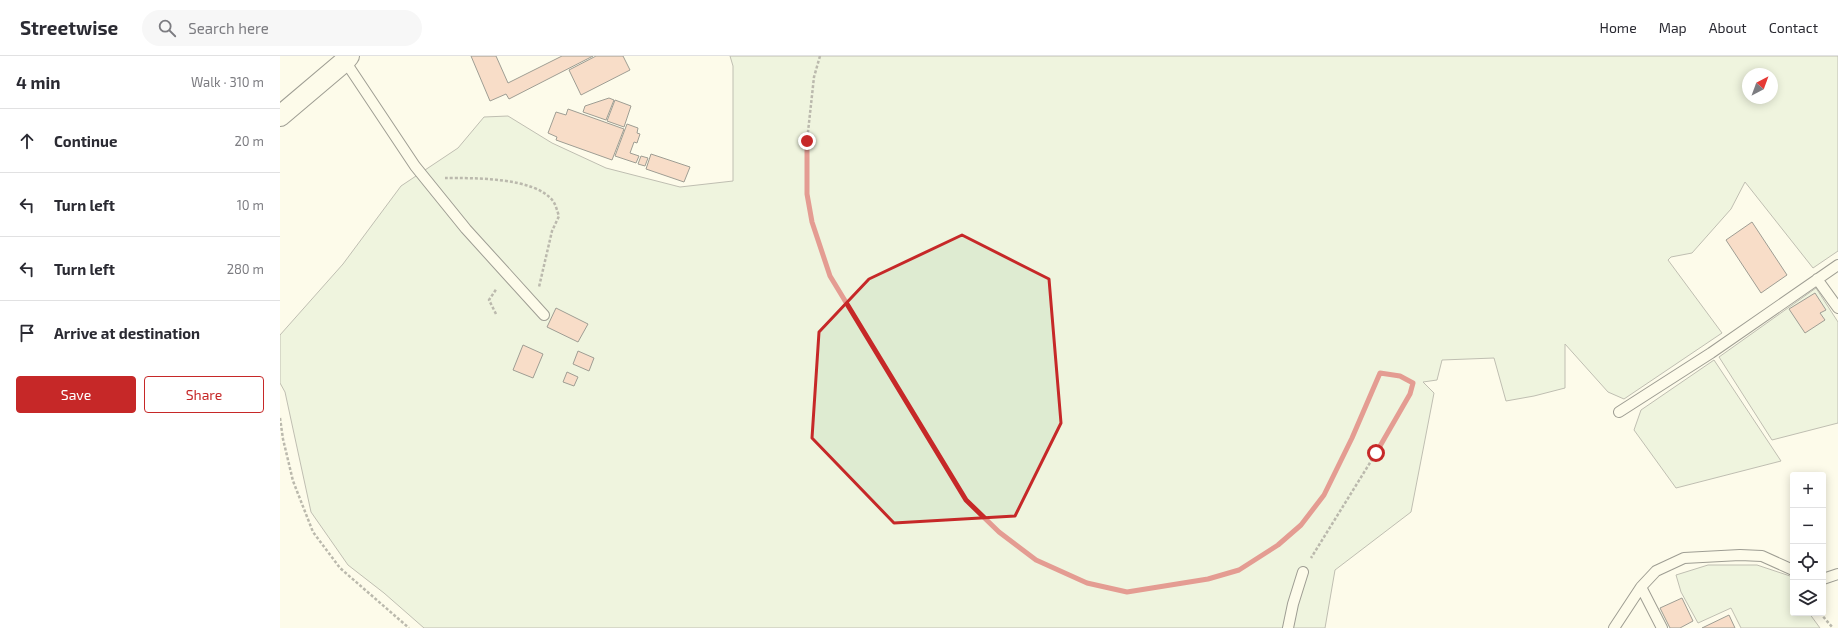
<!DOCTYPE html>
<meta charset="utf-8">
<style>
:root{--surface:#fff;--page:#f7f7f7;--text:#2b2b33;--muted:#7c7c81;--line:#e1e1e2;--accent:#c62828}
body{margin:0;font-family:"Exo 2",sans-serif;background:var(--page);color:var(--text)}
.controls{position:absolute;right:12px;bottom:12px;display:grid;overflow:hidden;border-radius:4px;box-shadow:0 2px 10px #0003}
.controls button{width:36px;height:36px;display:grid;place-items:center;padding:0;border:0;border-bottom:1px solid var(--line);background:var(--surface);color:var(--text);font:20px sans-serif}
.compass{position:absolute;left:1462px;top:12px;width:36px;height:36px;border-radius:50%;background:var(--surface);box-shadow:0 2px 10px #0003;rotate:41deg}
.stop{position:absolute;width:12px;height:12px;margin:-9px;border:3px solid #c62828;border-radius:50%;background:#fff}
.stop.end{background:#c62828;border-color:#fff;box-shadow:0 1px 4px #0008}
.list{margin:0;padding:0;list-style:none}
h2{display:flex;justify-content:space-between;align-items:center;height:52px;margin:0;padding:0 16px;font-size:17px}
h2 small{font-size:13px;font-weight:400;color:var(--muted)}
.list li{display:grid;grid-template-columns:26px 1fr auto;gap:12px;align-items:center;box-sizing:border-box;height:64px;padding:0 16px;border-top:1px solid var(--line)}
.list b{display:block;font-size:15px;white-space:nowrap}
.list em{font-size:13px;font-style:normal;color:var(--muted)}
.actions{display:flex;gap:8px;padding:12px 16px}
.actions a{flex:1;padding:9px 0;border:1px solid var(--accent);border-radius:4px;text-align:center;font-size:14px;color:var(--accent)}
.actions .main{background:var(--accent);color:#fff}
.icon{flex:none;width:22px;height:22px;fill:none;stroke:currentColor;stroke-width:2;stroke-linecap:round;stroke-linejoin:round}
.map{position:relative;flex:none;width:1558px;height:572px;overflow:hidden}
header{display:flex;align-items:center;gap:24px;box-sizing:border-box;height:56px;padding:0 20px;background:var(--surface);border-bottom:1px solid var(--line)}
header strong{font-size:19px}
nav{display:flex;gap:22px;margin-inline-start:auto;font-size:14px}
.search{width:280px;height:36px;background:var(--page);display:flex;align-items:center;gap:10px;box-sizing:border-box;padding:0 14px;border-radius:22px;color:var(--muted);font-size:15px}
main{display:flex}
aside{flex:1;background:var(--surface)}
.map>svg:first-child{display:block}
.green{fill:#deebd1;stroke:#74746e;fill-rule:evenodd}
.building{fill:#f2b8a0;stroke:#2b2b2b}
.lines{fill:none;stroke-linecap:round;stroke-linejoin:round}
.service-casing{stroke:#2b2b2b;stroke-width:12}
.minor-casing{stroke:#2b2b2b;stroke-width:22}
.path{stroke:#6a6964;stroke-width:2.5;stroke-dasharray:3 2;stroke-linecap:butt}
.service{stroke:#fdfbea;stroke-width:10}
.minor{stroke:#fdfbea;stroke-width:20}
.route{stroke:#c62828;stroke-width:5}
.marked{fill:none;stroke:#c62828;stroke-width:3;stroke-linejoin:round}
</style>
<header>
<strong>Streetwise</strong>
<div class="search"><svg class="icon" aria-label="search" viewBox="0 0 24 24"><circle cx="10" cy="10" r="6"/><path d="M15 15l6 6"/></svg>Search here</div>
<nav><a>Home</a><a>Map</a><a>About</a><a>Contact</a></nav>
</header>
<main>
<aside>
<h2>4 min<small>Walk · 310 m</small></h2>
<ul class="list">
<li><svg class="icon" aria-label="ahead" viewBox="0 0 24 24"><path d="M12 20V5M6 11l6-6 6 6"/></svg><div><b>Continue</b></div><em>20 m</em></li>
<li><svg class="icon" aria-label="left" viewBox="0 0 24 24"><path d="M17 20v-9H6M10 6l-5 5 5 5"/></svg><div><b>Turn left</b></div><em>10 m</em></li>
<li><svg class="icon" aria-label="left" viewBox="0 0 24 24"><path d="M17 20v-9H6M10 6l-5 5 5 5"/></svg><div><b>Turn left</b></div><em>280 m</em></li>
<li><svg class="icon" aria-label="arrive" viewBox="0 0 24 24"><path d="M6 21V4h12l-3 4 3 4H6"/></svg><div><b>Arrive at destination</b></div></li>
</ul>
<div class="actions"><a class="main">Save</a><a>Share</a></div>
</aside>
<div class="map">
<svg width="1558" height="572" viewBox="0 0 1558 572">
<rect width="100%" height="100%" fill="#fdfbea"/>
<path class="green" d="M 450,0 L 1558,0 L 1558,195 L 1533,212 L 1465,126 L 1451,153 L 1412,197 L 1391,201 L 1388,204 L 1442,277 L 1344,343 L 1328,336 L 1285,288 L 1285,332 L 1254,340 L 1226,345 L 1214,302 L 1162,304 L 1157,324 L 1143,326 L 1154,337 L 1131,456 L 1055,514 L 1045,572 L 144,572 L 104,537 L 68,509 L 31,456 L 5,336 L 0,327 L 0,279 L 63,208 L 121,130 L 178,92 L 204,61 L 228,60 L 272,87 L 326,112 L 400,131 L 453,125 L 453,10 ZM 1468,18 L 1492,18 L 1492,42 L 1468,42 Z
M 1536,232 L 1558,266 L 1558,367 L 1492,384 L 1439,301 Z
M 1434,304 L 1501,405 L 1396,432 L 1354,374 L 1361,354 Z
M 1428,509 L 1477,509 L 1513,521 L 1513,557 L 1529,557 L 1540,572 L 1461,572 L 1451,552 L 1418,567 L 1401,536 L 1396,519 Z"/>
<path class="building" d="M 191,0 L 216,0 L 228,27 L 282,0 L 313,0 L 229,43 L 226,38 L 210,45 Z
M 316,0 L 343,0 L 350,14 L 301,39 L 289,14 Z
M 329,42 L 334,44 L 326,64 L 303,56 L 305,50 Z
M 335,44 L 351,50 L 344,71 L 327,65 Z
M 288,53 L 344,73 L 332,104 L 276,84 L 277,81 L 268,77 L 276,56 L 286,59 Z
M 347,68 L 358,72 L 357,77 L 360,78 L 357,87 L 354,86 L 350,97 L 359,100 L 356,107 L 335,100 Z
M 371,98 L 410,111 L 404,126 L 366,113 Z
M 361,100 L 368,102 L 365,110 L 358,108 Z
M 1472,166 L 1507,219 L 1481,237 L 1446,184 Z
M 1535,237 L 1546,254 L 1540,257 L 1545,264 L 1525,277 L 1509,253 Z
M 276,252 L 308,268 L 298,286 L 267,271 Z
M 243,289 L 263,298 L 253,322 L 233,314 Z
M 298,295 L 314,302 L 309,315 L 293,308 Z
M 287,316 L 298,321 L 294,330 L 283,326 Z
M 1402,542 L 1413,565 L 1400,572 L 1390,572 L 1380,552 Z
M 1449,559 L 1455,572 L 1422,572 Z"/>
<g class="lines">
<defs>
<path id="service" d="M 65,5 L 135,110 L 186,173 L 264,259
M 1537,223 L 1558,252
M 1339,356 L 1431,297 L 1558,209
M 1543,523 L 1558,518
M 1361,531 L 1382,572
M 1008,572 L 1013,548 L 1023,516
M 1334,572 L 1361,531 L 1376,515 L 1404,502 L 1460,499 L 1482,500 L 1513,514"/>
<path id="minor" d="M 0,60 L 65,5 L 69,0"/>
</defs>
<use href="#service" class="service-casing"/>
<use href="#minor" class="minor-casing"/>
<path class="path" d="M 540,0 L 534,21 L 527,85 L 527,138 L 532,166 L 550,220 L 686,444 L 719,476 L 756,504 L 807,527 L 847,536 L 928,523 L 959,514 L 998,489 L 1021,469 L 1044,439 L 1072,382 L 1100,317 L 1119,320 L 1133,327 L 1130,338 L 1096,397 L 1031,502
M 165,122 C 193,122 255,121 273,145 C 276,149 277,155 279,160 L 272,175 L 259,231
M 216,258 L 209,244 L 217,232
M 0,362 L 3,383 L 13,425 L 33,476 L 60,512 L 129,572
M 1540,557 L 1553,572"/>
<use href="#service" class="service"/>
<use href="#minor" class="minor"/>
</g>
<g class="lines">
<path class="route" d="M 527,85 L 527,138 L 532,166 L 550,220 L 686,444 L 719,476 L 756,504 L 807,527 L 847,536 L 928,523 L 959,514 L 998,489 L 1021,469 L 1044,439 L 1072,382 L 1100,317 L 1120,320 L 1133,327 L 1130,338 L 1096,397"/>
</g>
<path d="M0 0H1558V572H0ZM 682,179 L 769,223 L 781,367 L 735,460 L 614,467 L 532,382 L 539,276 L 589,223 Z" fill="#fdfbea" fill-opacity=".55" fill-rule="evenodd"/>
<path class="marked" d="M 682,179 L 769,223 L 781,367 L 735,460 L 614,467 L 532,382 L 539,276 L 589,223 Z"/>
</svg>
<div class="controls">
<button>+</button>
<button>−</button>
<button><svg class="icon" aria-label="locate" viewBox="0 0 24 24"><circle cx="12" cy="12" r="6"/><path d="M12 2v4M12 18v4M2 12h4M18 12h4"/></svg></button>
<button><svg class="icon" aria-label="layers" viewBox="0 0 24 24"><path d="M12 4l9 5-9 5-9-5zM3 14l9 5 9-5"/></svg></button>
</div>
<svg class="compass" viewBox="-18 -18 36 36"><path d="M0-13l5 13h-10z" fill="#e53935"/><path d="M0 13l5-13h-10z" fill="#7c7c81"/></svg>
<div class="stop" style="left:1096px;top:397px"></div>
<div class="stop end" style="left:527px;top:85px"></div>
</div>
</main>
